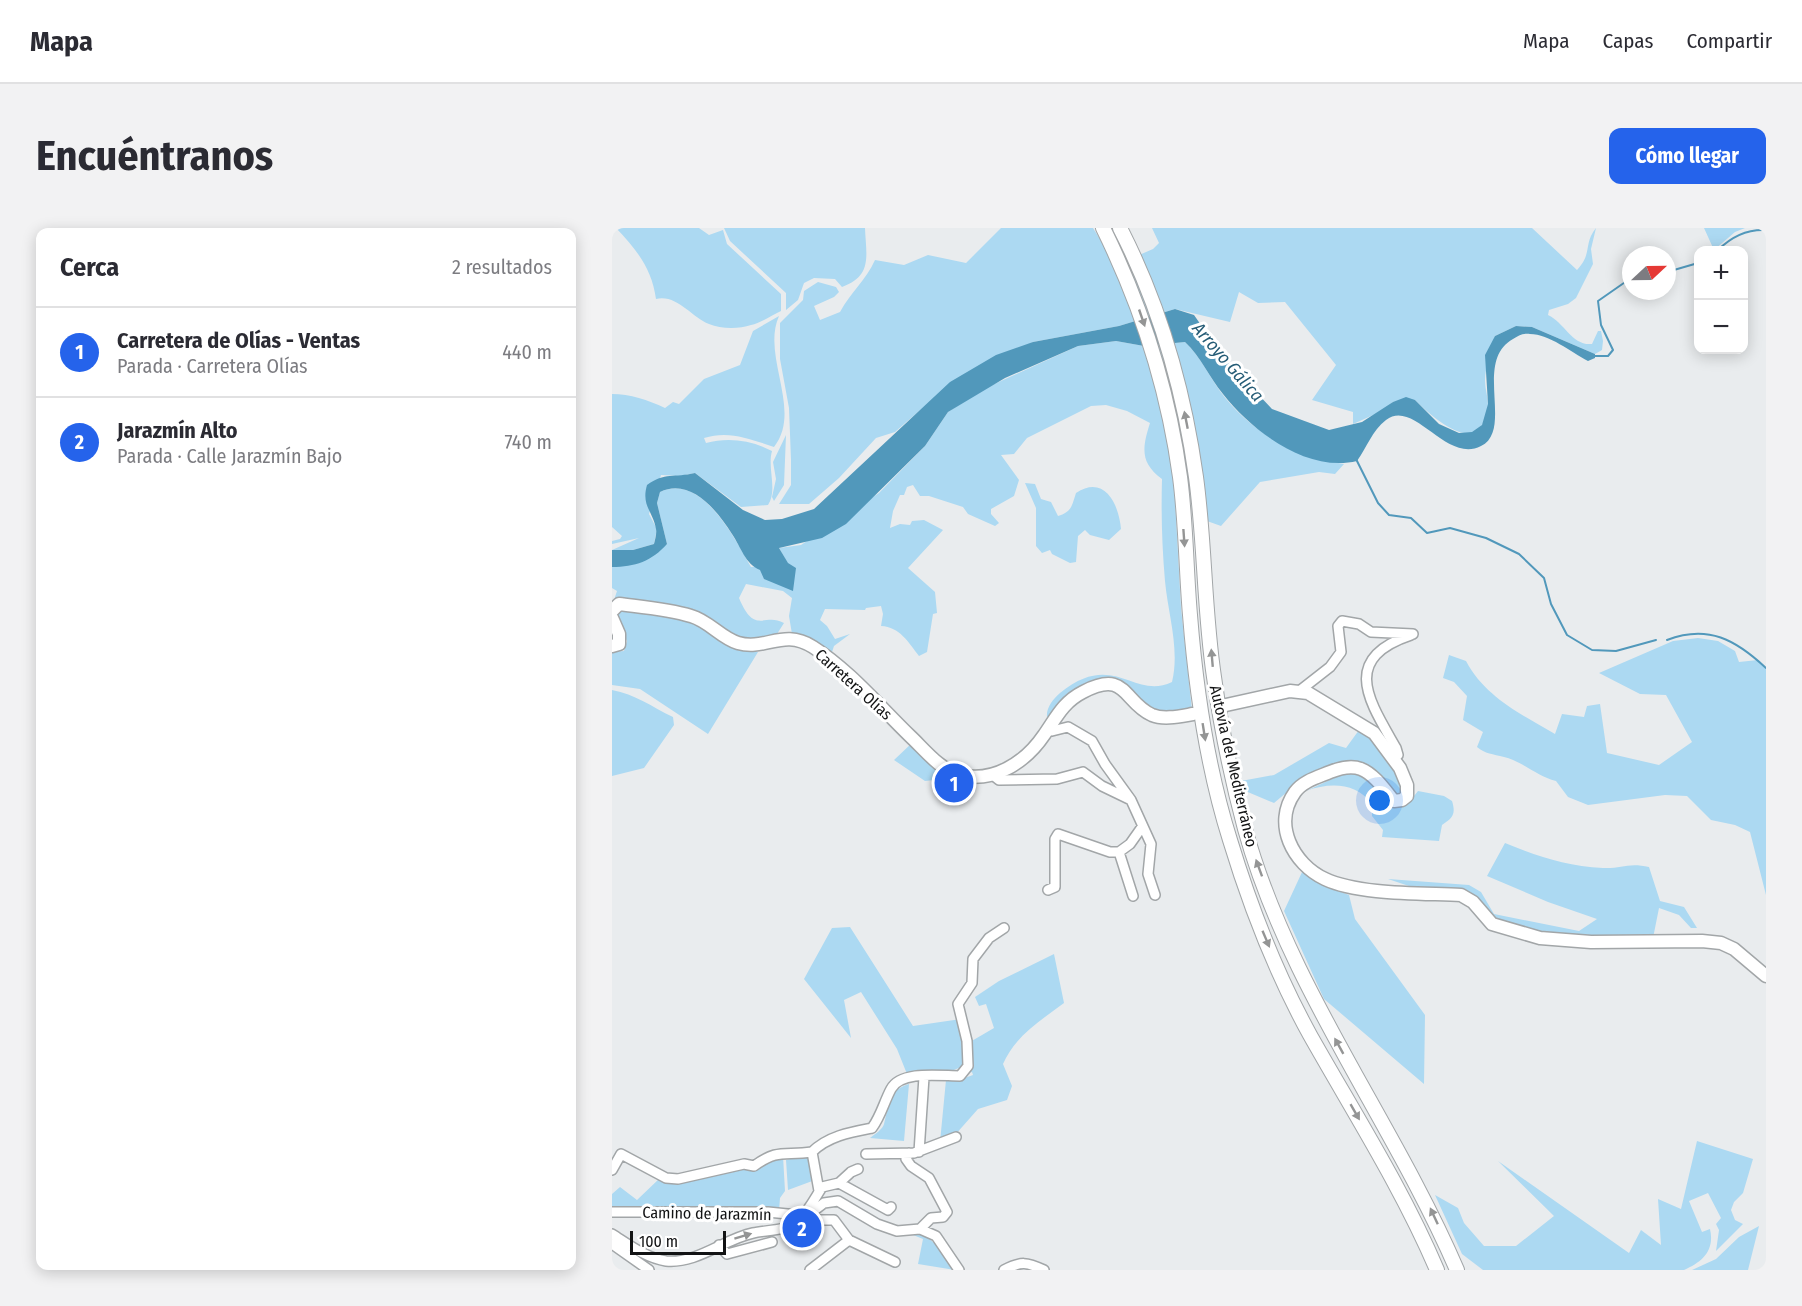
<!DOCTYPE html>
<html lang="es">
<meta charset="utf-8">
<style>
:root{--surface:#fff;--page:#f2f2f3;--text:#2b2b33;--muted:#7c7c81;--line:#e1e1e2;--accent:#2563eb}
body{margin:0;font-family:"Fira Sans Condensed",sans-serif;background:var(--page);color:var(--text)}
.controls{position:absolute;right:18px;top:18px;display:grid;overflow:hidden;border-radius:12px;box-shadow:0 3px 15px #0003}
.controls button{width:54px;height:54px;display:grid;place-items:center;padding:0;border:0;border-bottom:2px solid var(--line);background:var(--surface);color:var(--text);font:30px sans-serif}
.compass{position:absolute;left:1010px;top:18px;width:54px;height:54px;border-radius:50%;background:var(--surface);box-shadow:0 3px 15px #0003;rotate:68deg}
.scale{position:absolute;left:18px;bottom:15px;width:96px;box-sizing:border-box;padding-left:6px;border:3px solid #121314;border-top:0;font-size:16px;line-height:21px;white-space:nowrap;color:#121314;-webkit-text-stroke:4px #fff;paint-order:stroke}
.you{position:absolute;left:768px;top:573px;width:21px;height:21px;margin:-15px;border:4px solid #fff;border-radius:50%;background:#1a73e8;box-shadow:0 0 0 9px #1a73e833}
.badge{display:grid;place-items:center;width:39px;height:39px;border-radius:50%;background:var(--accent);color:#fff;font-size:20px;font-weight:700}
.pin{position:absolute;translate:-50% -50%;border:3px solid #fff;box-shadow:0 2px 6px #0006}
.list{margin:0;padding:0;list-style:none}
h2{display:flex;justify-content:space-between;align-items:center;height:78px;margin:0;padding:0 24px;font-size:26px}
h2 small{font-size:20px;font-weight:400;color:var(--muted)}
.list li{display:grid;grid-template-columns:39px 1fr auto;gap:18px;align-items:center;box-sizing:border-box;height:90px;padding:0 24px;border-top:2px solid var(--line)}
.list b{display:block;font-size:22px;white-space:nowrap}
.list p{margin:0;font-size:20px;white-space:nowrap;color:var(--muted)}
.list em{font-size:20px;font-style:normal;color:var(--muted)}
.map{position:relative;flex:none;width:1154px;height:1042px;overflow:hidden;border-radius:12px}
header{display:flex;align-items:center;gap:36px;box-sizing:border-box;height:84px;padding:0 30px;background:var(--surface);border-bottom:2px solid var(--line)}
header strong{font-size:28px}
nav{display:flex;gap:33px;margin-inline-start:auto;font-size:21px}
.intro{display:flex;align-items:center;justify-content:space-between;box-sizing:border-box;height:144px;padding:0 36px}
h1{margin:0;font-size:42px}
.button{padding:15px 27px;border-radius:12px;background:var(--accent);color:#fff;font-size:21px;font-weight:700}
main{display:flex;gap:36px;padding:0 36px}
aside{flex:1;background:var(--surface);border-radius:12px;box-shadow:0 3px 15px #0003}
.map>svg:first-child{display:block}
.green{fill:#acd9f2}
.water{fill:#5198bb}
.lines{fill:none;stroke-linecap:round;stroke-linejoin:round}
.stream{stroke:#5198bb;stroke-width:2}
.minor-casing{stroke:#a2a6a8;stroke-width:12}
.major-casing{stroke:#a2a6a8;stroke-width:15}
.highway-casing{stroke:#a2a6a8;stroke-width:16}
.minor{stroke:#fff;stroke-width:9}
.major{stroke:#fff;stroke-width:12}
.highway{stroke:#fff;stroke-width:14}
.oneway{fill:#949595}
.labels{text-anchor:middle;stroke-width:6;stroke-linejoin:round;paint-order:stroke}
.street-label{font-size:16px;fill:#121314;stroke:#fff}
.water-label{font-size:18px;font-style:italic;fill:#255c76;stroke:#fff}
</style>
<header>
<strong>Mapa</strong>
<nav><a>Mapa</a><a>Capas</a><a>Compartir</a></nav>
</header>
<div class="intro"><h1>Encuéntranos</h1><a class="button">Cómo llegar</a></div>
<main>
<aside>
<h2>Cerca<small>2 resultados</small></h2>
<ul class="list">
<li><span class="badge">1</span><div><b>Carretera de Olías - Ventas</b><p>Parada · Carretera Olías</p></div><em>440 m</em></li>
<li><span class="badge">2</span><div><b>Jarazmín Alto</b><p>Parada · Calle Jarazmín Bajo</p></div><em>740 m</em></li>
</ul>
</aside>
<div class="map">
<svg width="1154" height="1042" viewBox="0 0 1154 1042">
<rect width="100%" height="100%" fill="#e9ecee"/>
<path class="green" d="M 4,0 L 87,0 L 97,7 L 111,2 L 115,16 L 169,66 L 169,83 C 160,87 149,95 139,97 C 127,101 109,101 97,96 C 79,89 65,66 44,71 C 40,41 25,22 4,0 Z
M 112,0 L 253,0 C 254,27 261,48 230,59 L 223,51 L 202,50 L 192,55 L 186,72 L 174,82 L 174,65 L 118,13 Z
M 389,0 L 481,0 L 504,37 L 541,21 L 547,15 L 540,0 L 920,0 L 965,42 C 981,25 971,16 984,0 L 979,21 L 981,36 L 964,70 L 956,76 L 937,82 L 936,87 C 953,95 960,118 980,116 L 986,103 L 989,103 L 991,113 L 990,122 L 983,126 L 920,99 L 904,98 L 883,108 C 880,122 873,139 873,153 C 873,161 876,169 876,177 C 870,233 823,192 803,172 L 781,174 L 768,184 L 741,196 L 741,184 L 700,172 L 724,137 L 673,74 L 646,75 L 627,64 L 618,94 L 563,81 L 507,98 L 421,114 L 307,183 L 283,204 L 264,210 L 227,250 L 197,276 L 167,276 L 179,257 L 179,232 L 177,180 L 168,131 L 168,95 L 191,72 L 192,63 L 206,54 L 224,59 L 227,64 L 222,69 L 202,78 L 208,92 L 228,84 C 239,64 254,52 263,32 L 292,37 L 316,27 L 354,35 Z
M 1092,0 L 1133,0 L 1123,4 L 1102,22 Z
M 167,88 C 149,128 191,182 162,219 C 138,211 117,202 92,210 L 94,215 C 116,209 139,212 160,223 C 155,240 166,262 156,277 L 129,279 L 83,245 L 68,248 L 49,247 L 37,286 L 45,301 L 42,316 L 21,322 L 0,322 L 27,310 L 0,316 L 0,313 L 8,311 L 10,308 L 0,299 L 0,166 C 18,166 36,172 53,180 L 61,174 L 67,176 L 92,151 L 128,137 L 141,103 Z
M 504,113 L 532,118 L 573,114 C 588,128 596,146 608,163 C 638,204 683,229 732,236 L 723,246 L 707,244 L 648,254 L 609,298 L 595,293 L 590,249 L 562,253 L 569,380 L 581,492 L 577,493 L 574,482 L 551,486 L 542,482 L 494,452 L 435,489 C 434,480 441,471 448,465 C 502,421 522,473 560,454 C 568,421 556,386 553,353 C 550,319 549,285 550,251 C 528,235 530,220 538,195 L 515,183 L 494,177 L 479,178 L 415,210 L 402,226 L 389,227 L 407,252 L 402,268 L 379,281 L 379,286 L 387,295 L 383,298 L 356,286 L 351,279 L 317,268 L 308,268 L 301,257 L 295,259 L 292,267 L 288,267 L 281,283 L 278,300 L 288,296 L 298,297 L 300,293 L 312,292 L 331,302 L 296,340 L 323,364 L 325,385 L 321,386 L 315,424 L 307,428 C 296,414 288,399 269,398 L 271,386 L 269,378 L 254,380 L 253,382 L 213,381 L 208,392 L 215,398 L 223,411 L 238,406 L 222,418 L 219,427 L 199,411 L 180,406 L 177,388 L 180,370 L 171,363 L 134,356 L 127,370 C 143,408 152,384 172,395 L 165,406 L 136,413 L 122,410 L 82,382 L 2,372 L 5,363 L 0,360 L 0,339 L 55,316 L 45,275 L 48,264 C 89,244 122,309 139,339 L 176,336 L 167,320 L 189,317 L 267,265 L 313,218 L 336,184 L 367,163 L 466,118 Z
M 174,207 L 172,257 L 162,273 L 160,269 L 164,251 L 161,234 Z
M 413,255 L 423,256 L 429,271 L 439,274 L 446,288 C 460,284 460,277 464,265 C 493,246 507,277 509,301 L 497,312 L 478,307 L 473,302 L 466,308 L 464,334 L 458,335 L 440,326 L 438,322 L 430,325 L 424,318 L 424,280 Z
M 8,382 L 84,394 L 125,421 L 146,424 L 96,506 L 28,461 L 0,457 L 0,424 L 12,423 L 15,413 L 4,392 Z
M 1086,410 L 1106,413 L 1123,423 L 1127,434 L 1146,432 L 1154,441 L 1154,667 L 1138,604 L 1123,597 L 1099,592 L 1075,568 L 1053,567 L 976,577 L 956,569 L 944,553 C 924,548 912,534 892,529 C 881,526 873,526 865,519 L 871,504 L 851,492 L 855,468 L 842,454 L 831,450 L 837,427 L 854,433 C 873,469 909,486 943,506 L 950,486 L 972,489 L 975,478 L 988,476 L 995,525 L 1047,537 L 1080,514 L 1054,467 L 1028,466 L 987,445 L 1061,413 Z
M 0,462 C 23,466 40,479 61,489 L 62,497 L 32,540 L 0,548 Z
M 747,502 C 768,513 788,543 791,566 L 786,569 L 748,538 L 687,554 L 662,575 L 631,562 L 629,553 L 662,547 L 717,515 L 734,520 Z
M 300,515 L 332,551 L 313,553 L 282,532 Z
M 735,544 C 769,548 762,568 786,580 L 795,577 L 806,563 L 832,568 L 840,573 C 844,586 841,590 830,597 L 827,613 L 770,609 L 771,602 L 760,588 L 760,576 C 744,555 719,554 694,563 Z
M 893,615 C 927,629 954,638 991,640 C 1009,641 1016,634 1037,639 L 1048,673 L 1072,679 L 1085,700 L 1079,700 L 1067,687 L 1047,680 L 1041,710 L 941,708 L 881,693 L 859,666 L 803,660 L 776,651 L 857,657 L 869,664 L 882,686 L 967,703 L 985,691 L 936,674 L 875,648 Z
M 691,642 L 708,656 L 737,667 L 743,691 L 813,787 L 812,856 L 712,771 L 672,683 Z
M 238,699 L 301,798 L 349,791 L 353,816 L 352,838 L 334,845 L 295,846 L 285,821 L 249,764 L 232,772 L 239,810 L 192,751 L 220,700 Z
M 442,726 L 452,775 C 428,793 403,808 391,836 L 400,858 L 395,872 L 366,881 L 343,907 L 328,914 L 334,852 L 344,853 L 361,847 L 360,844 L 356,845 L 359,837 L 358,814 L 382,800 L 374,776 L 367,778 L 363,769 L 387,753 Z
M 297,856 L 292,913 L 258,910 C 263,906 271,901 272,896 C 277,878 276,862 297,856 Z
M 1085,913 L 1141,931 L 1131,965 L 1122,974 L 1119,982 L 1123,992 L 1131,996 L 1104,1023 L 1107,1002 L 1104,996 L 1109,990 L 1096,965 L 1077,973 L 1090,1004 L 1098,1001 C 1103,1023 1090,1034 1072,1042 L 871,1042 L 850,1026 L 823,967 L 846,980 L 852,995 L 872,1018 L 904,1018 L 942,988 L 886,933 L 1017,1025 L 1029,1002 L 1049,1017 L 1046,971 L 1069,981 Z
M 199,926 L 203,952 L 176,962 L 174,932 Z
M 171,928 L 173,963 L 168,970 L 167,983 L 0,979 L 0,966 L 8,959 L 25,972 L 48,950 C 90,954 131,944 171,928 Z
M 1147,998 L 1136,1042 L 1080,1042 L 1104,1031 L 1127,1009 Z
M 303,1003 C 323,1011 331,1025 343,1042 L 306,1036 L 311,1011 L 294,1004 Z"/>
<path class="water" d="M 563,81 L 582,87 L 612,130 L 660,181 L 717,202 L 750,194 L 781,174 L 794,169 L 803,172 L 827,196 L 847,205 L 860,204 L 870,197 L 876,176 L 873,127 L 883,108 L 904,98 L 920,99 L 983,126 L 983,130 L 976,133 C 959,124 937,106 918,106 C 911,105 906,108 901,111 C 861,133 902,202 869,218 C 834,236 802,170 774,192 C 760,203 755,219 745,233 C 695,245 640,203 611,166 C 597,149 589,129 573,114 L 532,118 L 504,113 L 466,118 L 393,150 L 336,184 L 313,218 L 234,296 L 210,310 L 167,320 L 176,335 L 184,340 L 181,363 L 152,351 L 148,342 C 133,336 129,319 120,306 C 105,282 78,249 48,264 L 45,275 L 55,316 C 40,333 23,339 0,339 L 0,322 L 21,322 L 42,316 C 43,312 45,305 44,301 C 41,283 29,278 35,257 C 53,244 62,250 83,245 L 131,282 L 153,292 L 170,291 L 202,281 L 338,154 L 384,127 L 421,114 L 507,98 Z"/>
<g class="lines">
<path class="stream" d="M 1106,22 C 1119,9 1135,1 1154,2
M 1055,44 L 1086,35
M 982,128 L 996,128 L 1001,122 L 989,97 L 986,73 L 1019,50
M 744,231 L 766,275 L 777,287 L 799,290 L 815,305 L 838,300 L 874,310 L 907,326 L 932,350 L 939,376 L 955,407 L 980,422 L 1004,423 L 1044,412
M 1055,412 C 1096,396 1124,412 1154,440"/>
<defs>
<path id="minor" d="M 686,464 L 718,439 L 729,424 L 726,398 L 730,393 L 747,396 L 759,404 L 801,406
M 436,501 L 440,503 L 456,499 L 480,513 L 493,536 L 519,572 L 539,616 L 536,646 L 543,667
M 782,530 L 786,527 L 784,520 C 758,474 727,431 799,407
M 382,548 L 387,552 L 445,551 L 471,544 L 490,558 L 519,572
M 436,662 L 443,659 L 443,611 L 446,606 L 498,624 L 507,624
M 521,668 L 507,624 L 518,616 L 530,599
M 307,924 L 312,849
M 297,925 L 294,931 L 299,938 L 317,950 L 335,984 L 331,989 L 319,990 L 308,1001
M 254,926 L 302,925 L 344,909
M 0,942 L 9,926 L 54,950 L 66,951 L 132,936 L 142,938 C 167,920 172,928 200,924
M 227,955 L 276,982 L 279,979
M 207,963 L 200,924 C 216,908 239,904 260,900 C 269,888 272,874 279,861 C 289,842 329,848 348,848 L 356,838 L 355,813 L 346,776 L 360,755 L 361,731 L 377,710 L 392,700
M 0,984 L 156,984 L 195,988 L 212,975 L 226,973 L 265,996 L 285,1003 L 308,1001 L 324,1008 L 347,1042
M 195,988 L 204,992 L 222,992 L 237,1012
M 0,1006 C 16,1016 34,1030 54,1033 C 85,1036 112,1011 141,1005 C 155,1002 175,1003 186,993 C 196,984 203,970 210,959 L 227,955 L 239,944 L 246,941
M 0,1016 L 37,1042
M 107,1017 L 115,1026 L 160,1014
M 198,1042 L 237,1012 L 283,1034
M 392,1042 C 409,1033 415,1034 432,1042"/>
<path id="major" d="M 0,383 L 7,376 C 30,379 56,381 79,388 C 97,393 109,410 126,415 C 154,423 171,400 201,419 C 237,442 267,478 298,508 C 312,521 328,542 348,547 C 381,555 413,535 432,507 C 444,490 451,474 471,464 C 515,441 511,474 540,487 C 552,492 569,488 581,486
M 0,390 L 7,406 L 7,416 L 0,418
M 614,477 L 678,463 L 696,465 L 762,505 L 788,540 L 795,557 L 795,568 L 790,572 L 782,573 C 773,562 762,546 749,541 C 739,537 728,540 718,544 C 706,549 691,553 683,564 C 660,596 681,636 713,651 C 747,667 811,665 849,667 L 861,674 L 880,696 L 928,710 L 979,714 L 1090,713 L 1109,715 L 1122,721 L 1154,748"/>
<path id="highway" d="M 491,0 C 530,79 556,161 568,249 C 574,294 574,341 578,387 C 584,463 595,539 618,612 C 638,678 665,747 698,807 C 742,885 790,960 825,1042
M 508,0 C 548,78 572,163 584,249 C 593,315 592,383 602,449 C 609,500 620,552 633,601 C 677,760 781,893 845,1042"/>
</defs>
<use href="#minor" class="minor-casing"/>
<use href="#major" class="major-casing"/>
<use href="#highway" class="highway-casing"/>
<use href="#minor" class="minor"/>
<use href="#major" class="major"/>
<use href="#highway" class="highway"/>
</g>
<defs><path id="oneway-solid" d="M-6-.8H1V-3.2L6.5 0L1 3.2V.8H-6Z" transform="scale(1.5)"/></defs>
<g class="oneway">
<use href="#oneway-solid" transform="translate(530 90) rotate(71)"/>
<use href="#oneway-solid" transform="translate(574 192) rotate(-101)"/>
<use href="#oneway-solid" transform="translate(572 310) rotate(86)"/>
<use href="#oneway-solid" transform="translate(600 430) rotate(-95)"/>
<use href="#oneway-solid" transform="translate(592 504) rotate(81)"/>
<use href="#oneway-solid" transform="translate(647 640) rotate(-110)"/>
<use href="#oneway-solid" transform="translate(654 711) rotate(67)"/>
<use href="#oneway-solid" transform="translate(727 818) rotate(-119)"/>
<use href="#oneway-solid" transform="translate(743 884) rotate(60)"/>
<use href="#oneway-solid" transform="translate(822 988) rotate(-115)"/>
<use href="#oneway-solid" transform="translate(131 1008) rotate(-17)"/>
</g>
<g class="labels">
<g class="street-label">
<text transform="translate(242 456) rotate(42)" y="6">Carretera Olías</text>
<text transform="translate(622 538) rotate(77)" y="6">Autovía del Mediterráneo</text>
<text transform="translate(95 985) rotate(1)" y="6">Camino de Jarazmín</text>
</g>
<g class="water-label">
<text transform="translate(616 134) rotate(49)" y="6">Arroyo Gálica</text>
</g>
</g>
</svg>
<div class="controls">
<button>+</button>
<button>−</button>
</div>
<svg class="compass" viewBox="-18 -18 36 36"><path d="M0-13l5 13h-10z" fill="#e53935"/><path d="M0 13l5-13h-10z" fill="#7c7c81"/></svg>
<div class="scale">100 m</div>
<div class="you"></div>
<div class="pin badge" style="left:342px;top:555px">1</div>
<div class="pin badge" style="left:190px;top:1000px">2</div>
</div>
</main>
